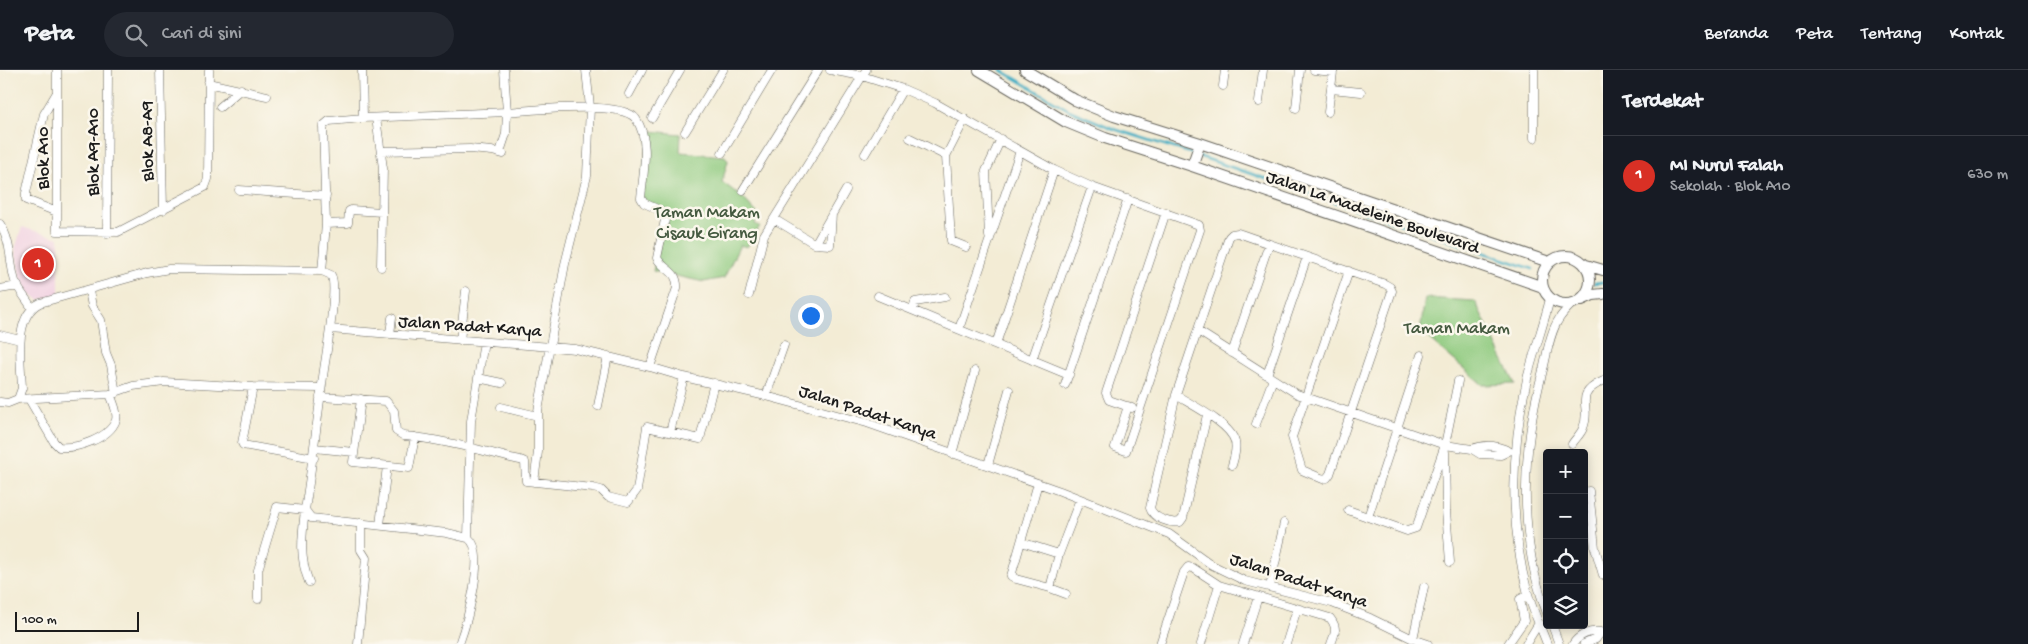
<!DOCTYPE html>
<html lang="id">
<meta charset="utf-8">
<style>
:root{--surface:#171b24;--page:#242831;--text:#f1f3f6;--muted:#9ea1a6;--line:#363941;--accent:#d93025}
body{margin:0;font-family:"Gochi Hand",sans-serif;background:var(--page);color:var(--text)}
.controls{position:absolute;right:15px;bottom:15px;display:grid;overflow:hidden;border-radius:5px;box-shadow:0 2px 12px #0003}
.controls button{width:45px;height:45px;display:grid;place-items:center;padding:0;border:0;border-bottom:1px solid var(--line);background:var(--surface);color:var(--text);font:25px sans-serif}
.scale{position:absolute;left:15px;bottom:12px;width:124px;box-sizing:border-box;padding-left:5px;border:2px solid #1c1c1c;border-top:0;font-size:14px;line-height:18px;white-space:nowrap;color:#1c1c1c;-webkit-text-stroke:4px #fbf7ec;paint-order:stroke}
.you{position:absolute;left:810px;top:245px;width:18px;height:18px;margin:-12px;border:4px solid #fff;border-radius:50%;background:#1a73e8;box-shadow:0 0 0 8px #1a73e833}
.badge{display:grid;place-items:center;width:32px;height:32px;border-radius:50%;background:var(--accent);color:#fff;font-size:16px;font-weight:700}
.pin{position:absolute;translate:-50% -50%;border:2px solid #fff;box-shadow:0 1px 5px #0006}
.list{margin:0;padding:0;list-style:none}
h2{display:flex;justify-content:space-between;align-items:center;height:65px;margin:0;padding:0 20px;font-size:21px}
h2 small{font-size:16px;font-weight:400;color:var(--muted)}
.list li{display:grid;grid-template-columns:32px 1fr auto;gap:15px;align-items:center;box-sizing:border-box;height:80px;padding:0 20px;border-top:1px solid var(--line)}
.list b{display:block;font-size:19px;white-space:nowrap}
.list p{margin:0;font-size:16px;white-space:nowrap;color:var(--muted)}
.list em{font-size:16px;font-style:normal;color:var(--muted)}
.icon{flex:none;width:28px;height:28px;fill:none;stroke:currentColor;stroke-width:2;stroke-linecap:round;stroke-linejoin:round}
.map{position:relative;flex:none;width:1603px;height:574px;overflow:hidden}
header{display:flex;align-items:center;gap:30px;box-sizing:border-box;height:70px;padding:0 25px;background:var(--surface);border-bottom:1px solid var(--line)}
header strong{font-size:24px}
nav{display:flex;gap:28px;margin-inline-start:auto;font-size:18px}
.search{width:350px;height:45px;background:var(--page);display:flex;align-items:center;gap:12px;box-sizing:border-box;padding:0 18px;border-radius:28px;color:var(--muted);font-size:19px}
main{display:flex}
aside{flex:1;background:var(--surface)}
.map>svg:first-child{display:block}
.built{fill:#f1d0e2}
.green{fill:#8fca7f;stroke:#56734e}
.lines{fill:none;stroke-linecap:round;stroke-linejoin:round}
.stream{stroke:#47b1c6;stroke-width:2.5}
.minor-casing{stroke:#67655d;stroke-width:9}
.tertiary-casing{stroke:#67655d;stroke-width:12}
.minor{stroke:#fff;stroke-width:8}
.tertiary{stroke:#fff;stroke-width:10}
.labels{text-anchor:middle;stroke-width:5;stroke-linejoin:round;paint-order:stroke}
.street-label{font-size:18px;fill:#1c1c1c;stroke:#fbf7ec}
.park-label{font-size:18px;fill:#44593f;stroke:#fbf7ec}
</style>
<header>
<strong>Peta</strong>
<div class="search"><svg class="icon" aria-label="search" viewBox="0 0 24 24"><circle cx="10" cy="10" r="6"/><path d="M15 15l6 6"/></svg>Cari di sini</div>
<nav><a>Beranda</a><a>Peta</a><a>Tentang</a><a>Kontak</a></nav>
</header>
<main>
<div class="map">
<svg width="1603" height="574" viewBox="0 0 1603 574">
<rect width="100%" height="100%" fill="#fbf7ec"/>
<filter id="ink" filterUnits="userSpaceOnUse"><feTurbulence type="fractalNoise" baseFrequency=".02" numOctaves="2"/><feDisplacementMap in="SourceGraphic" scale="10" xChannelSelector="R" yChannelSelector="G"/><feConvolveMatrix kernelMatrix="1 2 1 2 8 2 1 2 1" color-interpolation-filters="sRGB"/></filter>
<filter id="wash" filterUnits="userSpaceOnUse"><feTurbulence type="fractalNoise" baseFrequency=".0096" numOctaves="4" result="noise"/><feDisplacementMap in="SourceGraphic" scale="20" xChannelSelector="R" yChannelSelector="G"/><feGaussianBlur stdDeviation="1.12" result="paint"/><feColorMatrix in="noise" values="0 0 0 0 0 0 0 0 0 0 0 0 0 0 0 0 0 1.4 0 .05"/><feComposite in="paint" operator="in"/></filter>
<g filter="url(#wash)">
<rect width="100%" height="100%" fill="#f3ecd5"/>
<path class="built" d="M 22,157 L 59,168 L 59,225 L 39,230 L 31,225 L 20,209 L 15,179 Z"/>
<path class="green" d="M 650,61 L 681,64 L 680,82 L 725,86 L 728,91 L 722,112 L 742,127 L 757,143 L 755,154 L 760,156 L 747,177 L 740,175 L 724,208 L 704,212 L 653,201 L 668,142 L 638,128 Z
M 1425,228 L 1475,231 L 1515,314 L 1483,315 L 1420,261 Z"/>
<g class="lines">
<path class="stream" d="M 1001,0 L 1069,40 L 1114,59 L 1193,84
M 1198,86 L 1533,199
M 1594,213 L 1603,212"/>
</g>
</g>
<g filter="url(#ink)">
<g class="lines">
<defs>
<path id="minor" d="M 57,0 L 57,161 L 118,162 L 205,117 L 208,109 L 209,0
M 160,0 L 163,140
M 830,0 L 862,6 L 903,19 L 935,33 L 1054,100 L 1092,117 L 1199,155 L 1200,160 L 1126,381 L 1115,377 L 1128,336
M 1314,0 L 1333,2 L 1334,0
M 1534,0 L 1534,68
M 208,13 L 267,26
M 1223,16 L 1225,0
M 1331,19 L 1361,22
M 56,24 L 44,44 L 26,123 L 26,130 L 57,142
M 629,24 L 642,0
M 1259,32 L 1263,0
M 220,37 L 241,19
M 1296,38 L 1300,0
M 1328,42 L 1333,2
M 363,48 L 507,42 L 504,0
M 376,48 L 383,98 L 381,197
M 652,48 L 680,0
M 965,49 L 946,86 L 951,171 L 966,177
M 685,62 L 723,0
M 910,68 L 946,86
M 381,81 L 470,79 L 492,81 L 503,84
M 500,82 L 506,64 L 507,42 C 531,40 623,30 636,49 C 651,70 643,104 641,128 L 644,133 L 664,142 L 666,145 L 657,188 C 664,201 678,200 677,218 L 650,297
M 722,83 L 772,0
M 865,84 L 903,19
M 239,120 L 326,126
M 743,120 L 818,0
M 774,149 L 815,174 L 830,175 L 832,144
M 0,154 C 12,172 9,192 15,211 C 18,220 27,229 31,237
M 326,154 L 348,153 L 349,141 L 351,140 L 382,142
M 107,164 L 108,0
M 989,166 L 986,101 L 1001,69
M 815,174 L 846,120
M 322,201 L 326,154 L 323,56 L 329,51 L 363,48 L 362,0
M 0,219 L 18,216
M 89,221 L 92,236 L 101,250 L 106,283 L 111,295 L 116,323
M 749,225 L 764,165 L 866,0
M 878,226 L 1069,305
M 913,240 L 915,232 L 945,227
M 330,259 L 575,279 L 650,297 L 684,307 L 766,326 L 867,353 L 1060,421 L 1169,464 L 1212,495 L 1245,511 L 1332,533 L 1370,548 L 1413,569 L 1428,574
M 959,259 L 1020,81
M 1198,261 L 1297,324 L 1445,375 L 1472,379 L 1480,384 L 1501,385 L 1509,381 C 1497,375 1484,374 1472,379
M 390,264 L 392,248
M 0,265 L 20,270
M 460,270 L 466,221
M 996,274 L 1054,100
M 1232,283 L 1269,174
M 1032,290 L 1092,117
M 1267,305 L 1307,187
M 478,308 L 502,313
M 1065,315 L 1128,129
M 253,317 L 242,373 L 243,375 L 314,388
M 1176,325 C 1192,335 1231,354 1235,372 C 1237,380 1234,388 1232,395
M 766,326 L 784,275
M 320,327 L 386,331 L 394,341 L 396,361 L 404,366 C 438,369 474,378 507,387 C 513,389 520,389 525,392 L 526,411 L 593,418 L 601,420 L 608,427 L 628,432 L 637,420 L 647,357 L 700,369 L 714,313
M 18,329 L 110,324 L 133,316 L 164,312 L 253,317 L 321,318
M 29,329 L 54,372 L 59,377 C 76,379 109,369 116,350 C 118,342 113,332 110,324
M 361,329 L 353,392 L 409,398 L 415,367
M 0,332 L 8,333 L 18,329 L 22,318 C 21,293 13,246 40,233 L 147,203 L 169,199 L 322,201 L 331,205 C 339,217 325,289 323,307 C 317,352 312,396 305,440 L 311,448 L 447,463 L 468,468
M 598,336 L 608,286
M 501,337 L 538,346
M 1132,338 L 1109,330 L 1106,323 L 1166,142
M 1207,345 L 1183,448 L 1180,452 C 1170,454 1153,448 1150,438 L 1176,325 L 1229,167 L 1232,164 L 1238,163 L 1385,214 L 1390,217 L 1392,221 L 1330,404 L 1327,408 L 1323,409 L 1302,400 L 1292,367 L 1349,201
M 1256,354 L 1273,309
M 670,362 L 684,307
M 1572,374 C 1575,369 1581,364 1583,358 C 1593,336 1571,326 1603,311
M 314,378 L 354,382
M 1445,382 L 1446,441 L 1450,492
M 952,384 L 975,301
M 988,395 L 1009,320
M 534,412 L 538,382 L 538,341 L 565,194 L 587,106 L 590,37 L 586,0
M 1038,413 L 1012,503 L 1011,506 L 1016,509 L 1050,518 L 1059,484 L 1080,429
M 1589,421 L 1595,478 L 1603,505
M 1348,440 L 1407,461 L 1416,458 L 1445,375 L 1458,311
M 1368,447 L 1421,285
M 380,455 L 387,396
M 1021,472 L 1059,484
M 1270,517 L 1284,453
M 1050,518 L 1066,524
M 258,529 L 258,500 L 277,437 L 305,440 C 302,466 299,488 309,512
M 1547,543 C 1517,466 1522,378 1543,300 C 1547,284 1550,262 1559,249 C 1562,244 1567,239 1571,235
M 1552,555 L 1559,574
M 1413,569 L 1424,517
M 358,574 L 366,488 L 361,480 L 361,453
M 459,574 C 466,555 488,480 468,468 L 471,351 L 484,272
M 1160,574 L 1184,502 L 1188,497 L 1193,498 L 1219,515 L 1330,548 C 1338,558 1335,563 1331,574
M 1201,574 L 1219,515
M 1243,574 L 1258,527
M 1286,574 L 1297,539
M 1508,574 L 1524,551 L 1520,529 L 1528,525
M 1526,574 L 1539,553
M 1547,574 C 1541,558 1533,541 1528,524 C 1509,454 1511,380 1527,309 C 1534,282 1543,256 1550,229
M 1573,574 C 1579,565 1590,560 1601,562 L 1596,569 L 1584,574"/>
<path id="tertiary" d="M 979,0 L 1066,52 L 1105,68 L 1192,96 L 1543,217
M 1025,0 L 1075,30 L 1114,46 L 1200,73 L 1549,192
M 1192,96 L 1200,73
M1542 210a24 24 0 1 1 48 0a24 24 0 1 1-48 0Z
M 1586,195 L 1603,200
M 1582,230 L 1593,225 L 1603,224"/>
</defs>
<use href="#minor" class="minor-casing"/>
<use href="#tertiary" class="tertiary-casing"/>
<use href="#minor" class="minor"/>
<use href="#tertiary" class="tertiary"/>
</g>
</g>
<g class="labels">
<g class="street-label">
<text transform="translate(146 71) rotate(-91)" y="6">Blok A8-A9</text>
<text transform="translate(92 82) rotate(-90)" y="6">Blok A9-A10</text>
<text transform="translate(42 88) rotate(-90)" y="6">Blok A10</text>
<text transform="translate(1373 141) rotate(19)" y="6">Jalan La Madeleine Boulevard</text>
<text transform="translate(470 255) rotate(4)" y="6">Jalan Padat Karya</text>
<text transform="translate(868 341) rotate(18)" y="6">Jalan Padat Karya</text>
<text transform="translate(1299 509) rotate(18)" y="6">Jalan Padat Karya</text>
</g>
<g class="park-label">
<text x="707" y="147">Taman Makam<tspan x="707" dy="21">Cisauk Girang</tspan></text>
<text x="1457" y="263">Taman Makam</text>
</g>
</g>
</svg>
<div class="controls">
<button>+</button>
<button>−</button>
<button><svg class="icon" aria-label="locate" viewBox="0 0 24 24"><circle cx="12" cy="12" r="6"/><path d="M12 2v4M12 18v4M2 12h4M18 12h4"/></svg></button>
<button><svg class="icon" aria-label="layers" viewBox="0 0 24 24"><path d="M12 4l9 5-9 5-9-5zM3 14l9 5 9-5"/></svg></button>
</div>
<div class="scale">100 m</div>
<div class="you"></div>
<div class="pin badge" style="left:38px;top:194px">1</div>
</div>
<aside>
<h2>Terdekat<small></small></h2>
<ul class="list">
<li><span class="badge">1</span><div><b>MI Nurul Falah</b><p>Sekolah · Blok A10</p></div><em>630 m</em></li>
</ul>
</aside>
</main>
